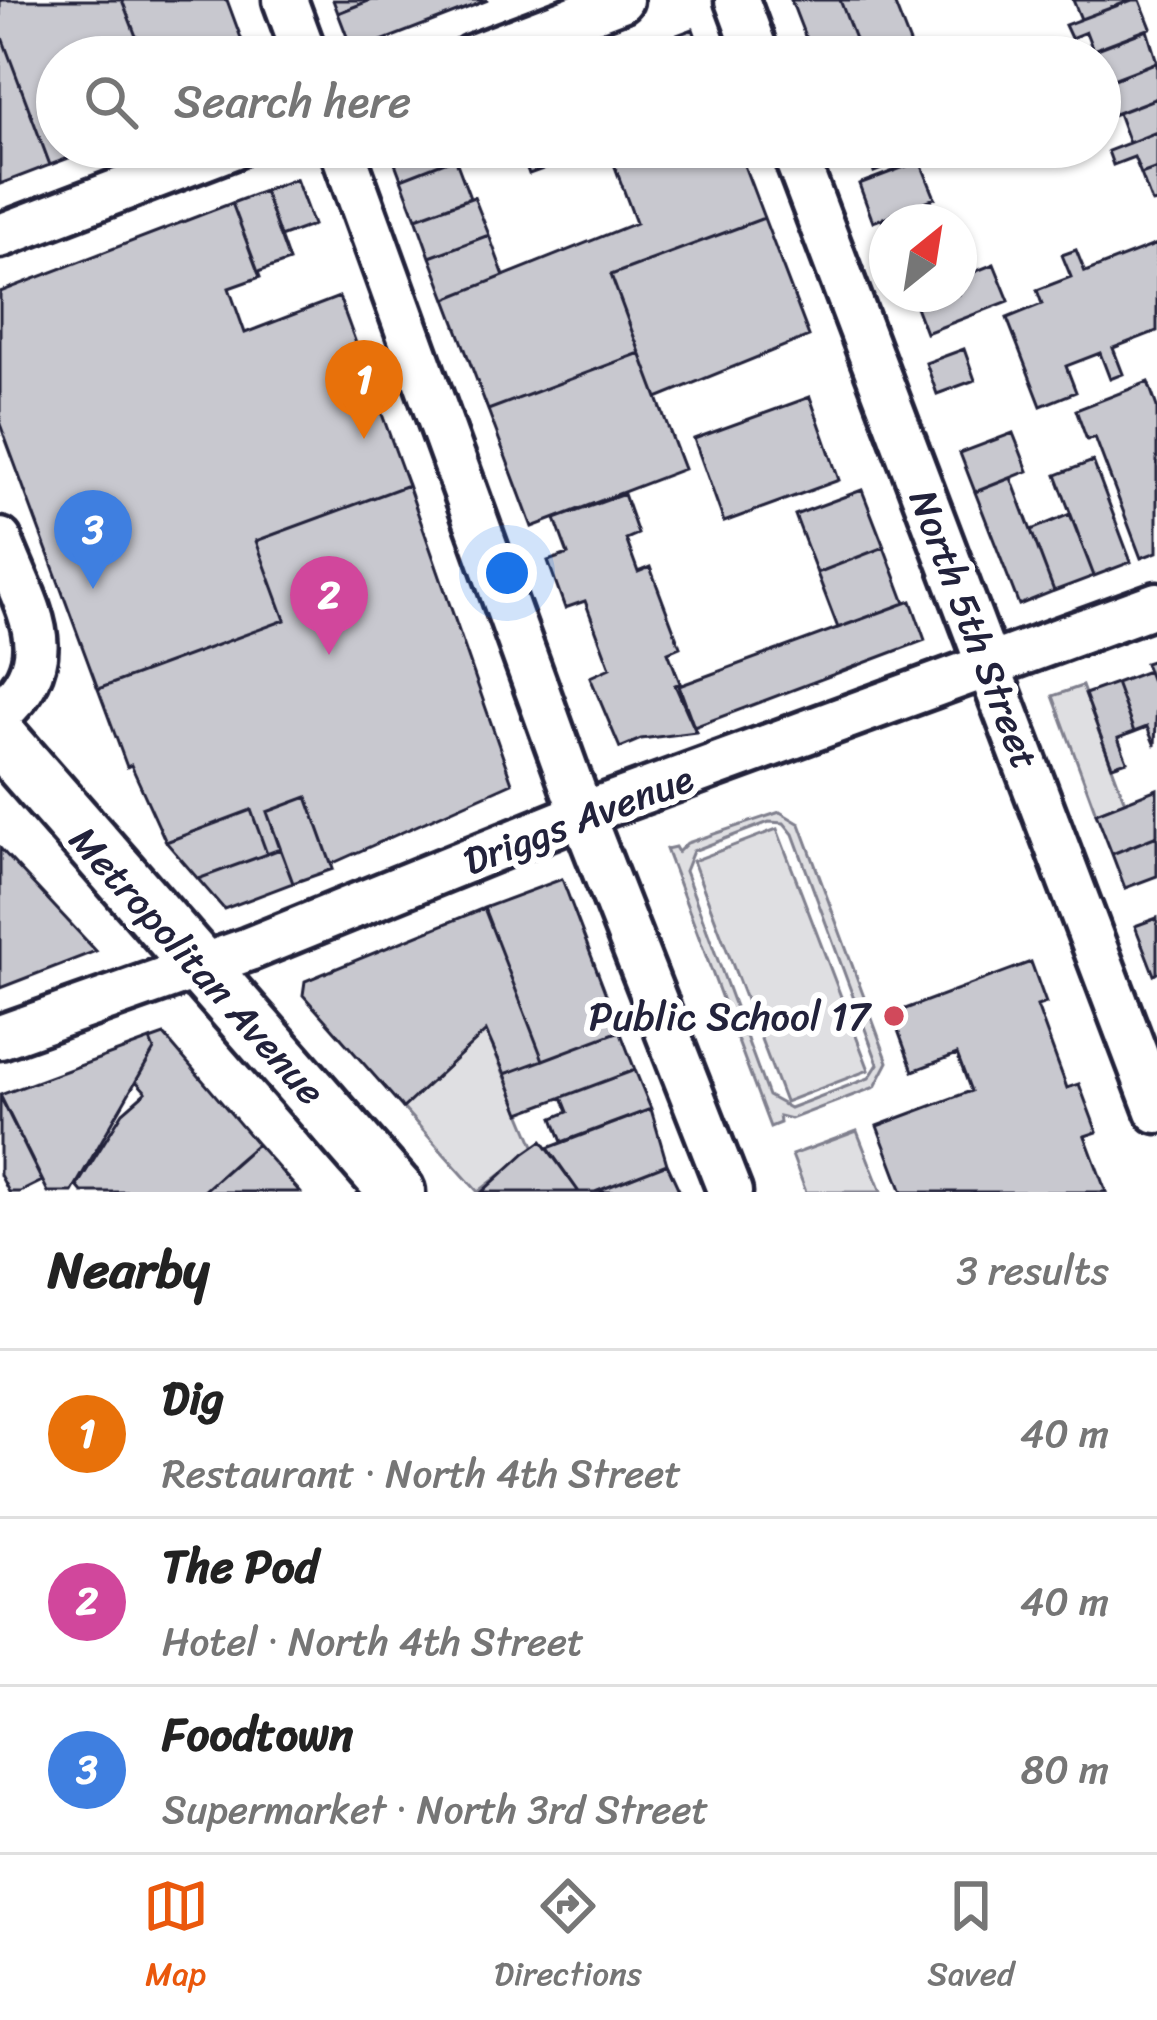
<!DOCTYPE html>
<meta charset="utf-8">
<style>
:root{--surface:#fff;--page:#f6f6f6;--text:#222;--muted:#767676;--line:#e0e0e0;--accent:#ea580c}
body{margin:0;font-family:Sriracha,sans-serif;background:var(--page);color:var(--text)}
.compass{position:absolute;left:869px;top:204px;width:108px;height:108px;border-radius:50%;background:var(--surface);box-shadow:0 3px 9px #0004;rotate:30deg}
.you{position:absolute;left:507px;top:573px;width:42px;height:42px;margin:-30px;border:9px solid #fff;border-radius:50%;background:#1a73e8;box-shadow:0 0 0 18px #1a73e833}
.badge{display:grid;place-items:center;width:78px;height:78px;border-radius:50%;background:var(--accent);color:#fff;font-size:39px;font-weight:700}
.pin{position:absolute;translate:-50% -99px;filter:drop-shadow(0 3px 6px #0008)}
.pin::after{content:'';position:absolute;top:63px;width:42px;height:36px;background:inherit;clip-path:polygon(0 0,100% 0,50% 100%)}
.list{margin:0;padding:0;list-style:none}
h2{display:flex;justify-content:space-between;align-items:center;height:156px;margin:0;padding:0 48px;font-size:51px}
h2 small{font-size:39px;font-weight:400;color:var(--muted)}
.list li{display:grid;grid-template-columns:78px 1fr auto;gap:36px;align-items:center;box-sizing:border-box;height:168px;padding:0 48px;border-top:3px solid var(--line)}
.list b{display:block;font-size:45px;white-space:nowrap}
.list p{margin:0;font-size:39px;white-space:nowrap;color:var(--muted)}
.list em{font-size:39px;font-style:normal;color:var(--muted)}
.icon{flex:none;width:66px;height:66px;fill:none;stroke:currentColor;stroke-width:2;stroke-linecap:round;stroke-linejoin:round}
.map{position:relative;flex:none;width:1157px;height:1192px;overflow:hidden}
.search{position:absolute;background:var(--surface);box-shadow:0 3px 9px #0004;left:36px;right:36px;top:36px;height:132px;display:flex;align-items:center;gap:30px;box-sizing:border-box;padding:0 42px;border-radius:66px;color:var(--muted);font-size:45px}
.sheet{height:660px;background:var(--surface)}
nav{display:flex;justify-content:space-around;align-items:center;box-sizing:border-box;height:168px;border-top:3px solid var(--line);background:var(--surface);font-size:33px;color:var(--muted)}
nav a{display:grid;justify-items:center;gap:6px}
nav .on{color:var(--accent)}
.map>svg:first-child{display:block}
.green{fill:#dfdfe2;stroke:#80808e;stroke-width:3;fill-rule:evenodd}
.building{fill:#c8c8cf;stroke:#22223b;stroke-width:3}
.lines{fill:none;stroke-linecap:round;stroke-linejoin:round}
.minor-casing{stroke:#22223b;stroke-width:51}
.major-casing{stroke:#22223b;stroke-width:63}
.minor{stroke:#fff;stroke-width:42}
.major{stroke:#fff;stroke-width:54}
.poi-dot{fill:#d1495b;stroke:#fff;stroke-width:4.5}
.labels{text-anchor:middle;stroke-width:12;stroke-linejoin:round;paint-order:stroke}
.street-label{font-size:39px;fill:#22223b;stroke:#fff}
.poi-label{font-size:39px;fill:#22223b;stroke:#fff;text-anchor:end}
</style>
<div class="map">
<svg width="1157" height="1192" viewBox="0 0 1157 1192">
<rect width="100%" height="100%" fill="#fff"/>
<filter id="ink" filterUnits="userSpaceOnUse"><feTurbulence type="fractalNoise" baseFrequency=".00833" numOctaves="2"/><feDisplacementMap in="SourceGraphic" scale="24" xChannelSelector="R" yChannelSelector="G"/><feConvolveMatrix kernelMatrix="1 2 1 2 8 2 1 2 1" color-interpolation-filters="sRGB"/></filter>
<g filter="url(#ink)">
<path class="green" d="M 1082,686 L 1125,802 L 1096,813 L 1053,696 Z
M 780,812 L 800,824 L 888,1062 L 875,1087 L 791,1119 L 779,1116 L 780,1123 L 770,1127 L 666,849 L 675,847 L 678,852 L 687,843 ZM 769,822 L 784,823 L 793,834 L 878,1064 L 869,1078 L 790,1108 L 768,1096 L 685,871 L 693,851 Z
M 777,829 L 869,1070 L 785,1102 L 693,861 Z
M 486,1031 L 535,1148 L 478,1192 L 403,1108 Z
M 857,1131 L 881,1192 L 806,1192 L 792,1155 Z"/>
<path class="building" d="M 0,0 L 122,0 L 144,57 L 57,57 L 57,147 L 98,147 L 50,165 L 0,32 Z
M 122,0 L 227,0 L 248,57 L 144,57 Z
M 333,0 L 371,0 L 338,13 Z
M 371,0 L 488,0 L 353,52 L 338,13 Z
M 791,0 L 840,0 L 862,57 L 813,57 Z
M 840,0 L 893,0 L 915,56 L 862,57 Z
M 1073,0 L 1132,0 L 1081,19 Z
M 1132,0 L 1140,0 L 1151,28 L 1093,50 L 1086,32 L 1071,38 L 1065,25 Z
M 693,29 L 703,57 L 619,57 Z
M 1147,30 L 1157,62 L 1112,80 L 1104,60 L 1076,57 Z
M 0,32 L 50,165 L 0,184 Z
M 1157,62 L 1157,98 L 1107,117 L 1100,84 Z
M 1157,98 L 1157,132 L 1129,143 L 1118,113 Z
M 1157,132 L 1157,168 L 1141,174 L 1134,157 L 1113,165 L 1108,151 Z
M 389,147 L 466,147 L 468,153 L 401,179 Z
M 519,147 L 569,147 L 573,158 L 529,174 Z
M 569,147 L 601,147 L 573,158 Z
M 737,147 L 764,218 L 611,275 L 640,353 L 488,410 L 446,299 L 636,223 L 608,148 Z
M 865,147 L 938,147 L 874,172 Z
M 455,158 L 470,198 L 416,218 L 401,179 Z
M 920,161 L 935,198 L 873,222 L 859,184 Z
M 1157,168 L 1157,202 L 1152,203 L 1141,174 Z
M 296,179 L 313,225 L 280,237 L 264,191 Z
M 264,191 L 289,261 L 258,272 L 232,203 Z
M 474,197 L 489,235 L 430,257 L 416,218 Z
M 931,200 L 937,217 L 950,212 L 953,220 L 887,222 L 887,233 L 882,219 Z
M 232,203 L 260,277 L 229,288 L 245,333 L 339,297 L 408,485 L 256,541 L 285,620 L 98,689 L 0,424 L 0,292 Z
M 764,218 L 809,336 L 657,398 L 611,275 Z
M 489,235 L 504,276 L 446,299 L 430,257 Z
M 1157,244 L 1157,331 L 1113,348 L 1123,374 L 1110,379 L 1100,353 L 1066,366 L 1076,392 L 1041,406 L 1007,318 L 1042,304 L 1037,290 L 1071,277 L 1062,255 L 1076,250 L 1085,272 Z
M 994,264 L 1009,301 L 926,333 L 912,296 L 959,294 L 959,278 Z
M 964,349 L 975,380 L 937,394 L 926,363 Z
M 640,353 L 684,469 L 532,527 L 488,410 Z
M 1148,382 L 1157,407 L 1157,552 L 1141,558 L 1095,437 L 1087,440 L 1076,410 Z
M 810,397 L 839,480 L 724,522 L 694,439 Z
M 1013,433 L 1028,471 L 975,492 L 960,453 Z
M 1093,461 L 1131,562 L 1094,576 L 1056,475 Z
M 1011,478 L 1054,591 L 1019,605 L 975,492 Z
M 408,485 L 512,783 L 331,864 L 307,797 L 267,812 L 280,849 L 267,854 L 251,810 L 166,842 L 131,765 L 127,767 L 98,689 L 285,620 L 256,541 Z
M 862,490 L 884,547 L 817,573 L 795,515 Z
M 624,494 L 638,534 L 626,539 L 638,572 L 650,567 L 680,647 L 668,652 L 680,683 L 675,685 L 696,732 L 641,739 L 620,748 L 590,677 L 610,668 L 585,601 L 565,608 L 548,561 L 568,554 L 555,519 Z
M 1070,514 L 1094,576 L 1054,591 L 1031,530 Z
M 884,547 L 905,603 L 838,628 L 817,573 Z
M 911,601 L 925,640 L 694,727 L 679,686 Z
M 1157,659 L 1157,695 L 1145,663 Z
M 1148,671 L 1157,695 L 1155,746 L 1147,727 L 1134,732 L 1116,683 Z
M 1116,683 L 1134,732 L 1118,738 L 1127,761 L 1112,766 L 1085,694 Z
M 1157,789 L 1157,836 L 1112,854 L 1096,813 Z
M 307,797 L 333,869 L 293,883 L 267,812 Z
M 251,810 L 267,854 L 198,879 L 166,842 Z
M 1157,836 L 1157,876 L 1125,888 L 1112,854 Z
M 0,848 L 96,951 L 0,988 Z
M 280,849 L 293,883 L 224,909 L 198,879 Z
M 562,879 L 620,1031 L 543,1060 L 484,908 Z
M 484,908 L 543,1060 L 505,1074 L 486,1031 L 403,1108 L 303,995 L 305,981 Z
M 1157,918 L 1157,973 L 1154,975 L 1135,926 Z
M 1031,962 L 1046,1003 L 1037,1006 L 1067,1088 L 1079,1084 L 1097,1132 L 1085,1136 L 1106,1192 L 902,1192 L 877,1126 L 971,1091 L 957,1054 L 913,1071 L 892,1014 Z
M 620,1031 L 635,1070 L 520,1113 L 505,1074 Z
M 164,1035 L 257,1144 L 203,1192 L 82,1192 L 77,1186 L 123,1112 L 146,1092 L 136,1081 L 154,1050 L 150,1040 Z
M 150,1040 L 154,1050 L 72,1192 L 48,1192 L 0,1095 Z
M 635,1070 L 651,1109 L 562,1142 L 553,1118 L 568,1112 L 562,1097 Z
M 0,1096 L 42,1181 L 20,1192 L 9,1192 L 0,1175 Z
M 651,1109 L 667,1164 L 595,1192 L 579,1192 L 548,1148 Z
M 542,1141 L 579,1192 L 482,1192 L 525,1153 Z
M 257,1144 L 300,1192 L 203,1192 L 236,1162 Z
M 667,1164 L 680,1192 L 595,1192 Z"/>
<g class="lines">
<defs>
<path id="minor" d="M 285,0 L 306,57
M 737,0 L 758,57
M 471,57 L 621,0
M 341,147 L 582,814 L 730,1192
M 792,147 L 1157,1111
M 0,236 L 233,147
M 0,540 C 26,609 65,656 0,713
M 0,1037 L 249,949 L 582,814 L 1157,604"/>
<path id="major" d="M 0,738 L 397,1192"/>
</defs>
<use href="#minor" class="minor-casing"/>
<use href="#major" class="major-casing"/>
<use href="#minor" class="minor"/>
<use href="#major" class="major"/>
</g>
</g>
<circle class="poi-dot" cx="894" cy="1016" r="12"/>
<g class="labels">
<g class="street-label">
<text transform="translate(975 629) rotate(69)" y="14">North 5th Street</text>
<text transform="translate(578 819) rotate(-21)" y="14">Driggs Avenue</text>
<text transform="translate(198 965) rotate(48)" y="14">Metropolitan Avenue</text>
</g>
<g class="poi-label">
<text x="870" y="1030">Public School 17</text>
</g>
</g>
</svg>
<svg class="compass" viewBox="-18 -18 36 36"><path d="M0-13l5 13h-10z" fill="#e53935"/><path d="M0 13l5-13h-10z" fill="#767676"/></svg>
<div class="you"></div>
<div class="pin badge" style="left:364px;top:439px;background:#e8710a">1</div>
<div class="pin badge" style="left:329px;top:655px;background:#d1479c">2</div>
<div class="pin badge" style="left:93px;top:589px;background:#3f7fe0">3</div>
<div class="search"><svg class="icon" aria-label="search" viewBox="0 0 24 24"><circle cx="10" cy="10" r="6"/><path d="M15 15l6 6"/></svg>Search here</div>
</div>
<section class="sheet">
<h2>Nearby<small>3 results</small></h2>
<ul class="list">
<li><span class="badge" style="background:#e8710a">1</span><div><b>Dig</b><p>Restaurant · North 4th Street</p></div><em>40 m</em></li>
<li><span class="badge" style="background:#d1479c">2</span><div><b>The Pod</b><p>Hotel · North 4th Street</p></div><em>40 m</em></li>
<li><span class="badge" style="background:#3f7fe0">3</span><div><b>Foodtown</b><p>Supermarket · North 3rd Street</p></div><em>80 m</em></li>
</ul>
</section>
<nav>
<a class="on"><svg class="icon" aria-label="map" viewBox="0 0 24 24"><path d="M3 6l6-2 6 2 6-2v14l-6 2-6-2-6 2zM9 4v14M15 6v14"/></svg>Map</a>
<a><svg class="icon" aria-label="directions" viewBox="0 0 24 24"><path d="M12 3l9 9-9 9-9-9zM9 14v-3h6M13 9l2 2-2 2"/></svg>Directions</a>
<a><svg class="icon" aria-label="saved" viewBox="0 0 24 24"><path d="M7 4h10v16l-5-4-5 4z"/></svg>Saved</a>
</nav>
